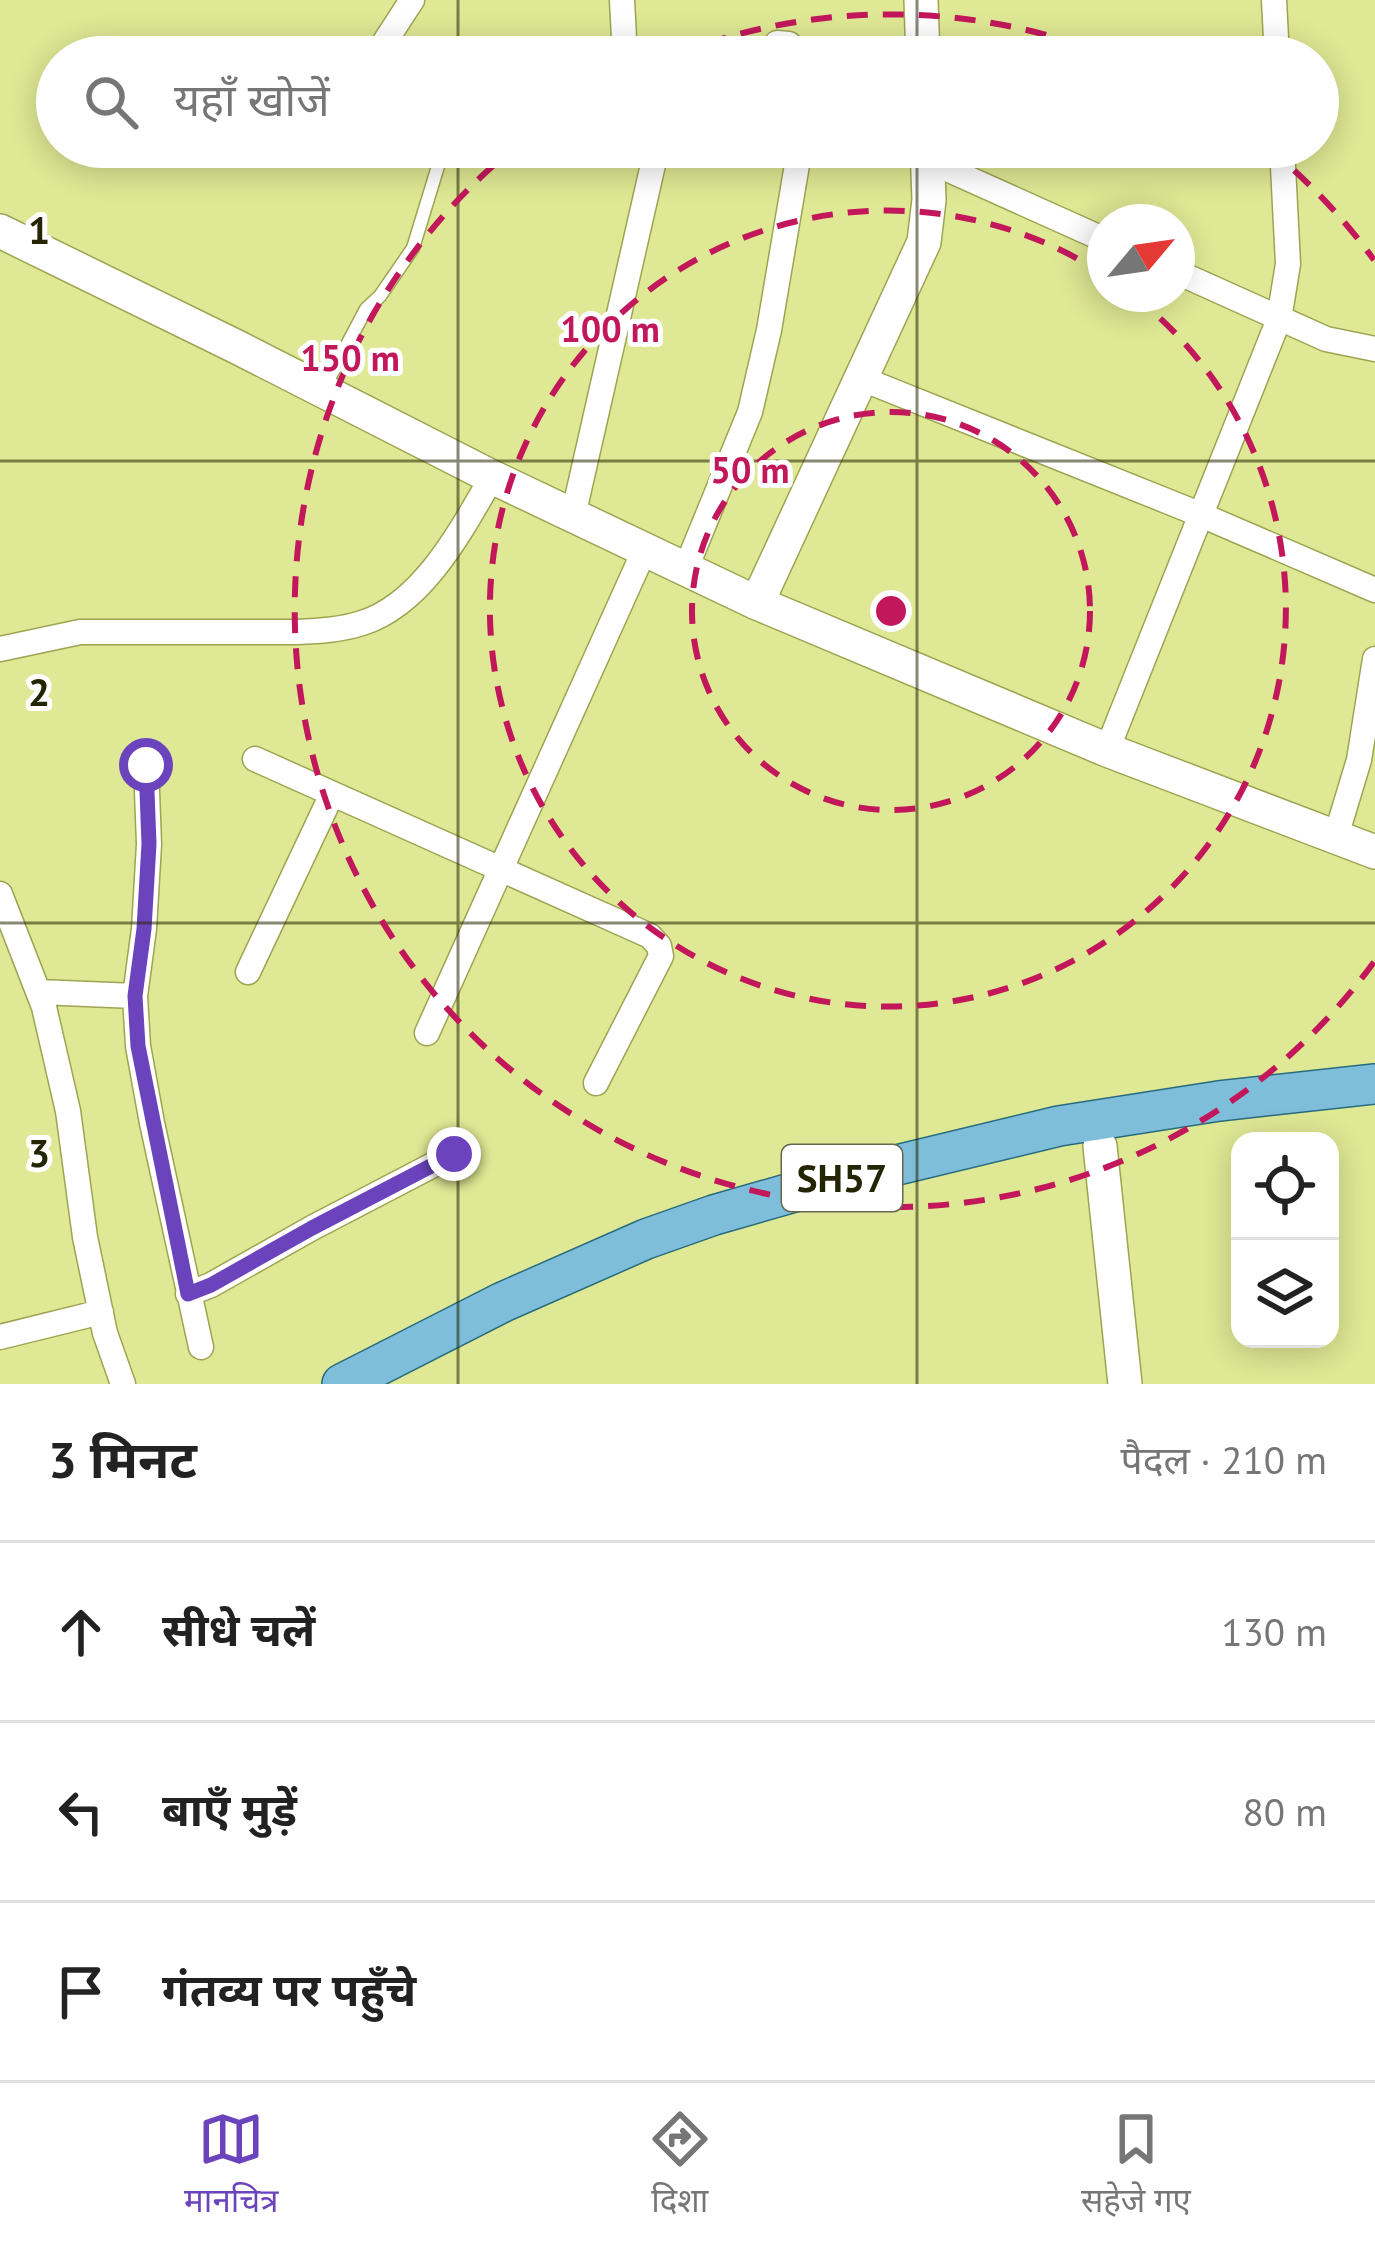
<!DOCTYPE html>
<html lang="hi">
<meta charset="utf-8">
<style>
:root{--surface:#fff;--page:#f2f2f2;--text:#222;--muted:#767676;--line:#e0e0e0;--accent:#6b44bd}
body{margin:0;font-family:"PT Sans","Noto Sans Devanagari",sans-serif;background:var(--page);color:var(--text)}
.controls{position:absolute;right:36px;bottom:36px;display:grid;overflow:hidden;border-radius:24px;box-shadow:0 6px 30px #0003}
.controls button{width:108px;height:108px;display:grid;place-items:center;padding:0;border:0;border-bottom:3px solid var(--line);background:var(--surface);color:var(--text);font:60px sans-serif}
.compass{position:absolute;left:1087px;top:204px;width:108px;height:108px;border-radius:50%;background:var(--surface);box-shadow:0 6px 30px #0003;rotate:61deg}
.stop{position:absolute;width:36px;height:36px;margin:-27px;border:9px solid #6b44bd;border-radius:50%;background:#fff}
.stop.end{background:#6b44bd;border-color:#fff;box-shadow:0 3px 12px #0008}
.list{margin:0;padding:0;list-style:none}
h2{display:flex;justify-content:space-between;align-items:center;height:156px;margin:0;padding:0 48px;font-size:51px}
h2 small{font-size:39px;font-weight:400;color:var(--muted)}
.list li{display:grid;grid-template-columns:78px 1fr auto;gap:36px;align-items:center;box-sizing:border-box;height:180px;padding:0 48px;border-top:3px solid var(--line)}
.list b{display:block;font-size:45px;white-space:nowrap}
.list em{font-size:39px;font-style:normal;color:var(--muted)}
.icon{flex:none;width:66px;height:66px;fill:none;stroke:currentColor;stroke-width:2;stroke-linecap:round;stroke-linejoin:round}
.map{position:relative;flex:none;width:1375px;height:1384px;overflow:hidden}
.search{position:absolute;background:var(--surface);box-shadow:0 6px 30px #0003;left:36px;right:36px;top:36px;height:132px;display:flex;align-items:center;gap:30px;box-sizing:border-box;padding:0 42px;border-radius:66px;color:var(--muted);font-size:45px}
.sheet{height:696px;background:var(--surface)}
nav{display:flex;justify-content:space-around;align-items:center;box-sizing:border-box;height:168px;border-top:3px solid var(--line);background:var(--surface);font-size:33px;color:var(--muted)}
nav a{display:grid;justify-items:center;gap:6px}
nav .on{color:var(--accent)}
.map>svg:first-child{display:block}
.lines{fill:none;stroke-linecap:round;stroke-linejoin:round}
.lane-casing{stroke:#9da452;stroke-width:15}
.street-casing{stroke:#9da452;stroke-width:27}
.secondary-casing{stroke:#9da452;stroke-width:36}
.primary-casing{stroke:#276c7e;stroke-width:42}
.lane{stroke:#fff;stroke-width:12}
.street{stroke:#fff;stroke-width:24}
.secondary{stroke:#fff;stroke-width:33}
.primary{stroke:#7fbeda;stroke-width:39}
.route{stroke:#6b44bd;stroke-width:15}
.grid{fill:none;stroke:#242603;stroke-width:3;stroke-opacity:0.55}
.ring{fill:none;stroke:#c2185b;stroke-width:6;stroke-dasharray:21 15}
.labels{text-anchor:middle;stroke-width:10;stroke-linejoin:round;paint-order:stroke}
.shield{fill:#fff;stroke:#66674f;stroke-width:3}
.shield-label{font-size:39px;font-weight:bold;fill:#242603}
.grid-label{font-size:39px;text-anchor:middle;font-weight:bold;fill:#242603;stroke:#fff;stroke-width:10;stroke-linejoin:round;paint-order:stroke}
.centre{fill:#c2185b;stroke:#fff;stroke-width:6}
.ring-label{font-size:36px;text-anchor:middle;font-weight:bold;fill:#c2185b;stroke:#fff;stroke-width:10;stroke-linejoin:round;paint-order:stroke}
</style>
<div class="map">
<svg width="1375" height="1384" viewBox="0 0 1375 1384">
<rect width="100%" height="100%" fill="#dfe894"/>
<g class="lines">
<defs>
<path id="lane" d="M 323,390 L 366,309 L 380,296 L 413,248 L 439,163"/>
<path id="street" d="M 622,0 L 625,57
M 1274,0 L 1277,57
M 777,43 L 789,44 L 804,57
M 375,57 L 412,0
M 927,160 L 1105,240
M 1177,272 L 1326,339 L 1375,349
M 860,378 L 1199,514 L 1375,590
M 573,516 L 657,147
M 686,568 L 750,412 L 769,330 L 800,147
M 0,649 L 80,632 L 296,632 C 318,631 341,630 362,623 C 423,604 462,529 492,477
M 1107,750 L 1279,319 L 1288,264 L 1282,147
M 255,759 L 650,936 L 659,946 L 661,956 L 596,1083
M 146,765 L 149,844 L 144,929 L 135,996 L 138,1046 L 152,1123 L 201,1347
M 1336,836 L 1359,760 L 1375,659
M 0,894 L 44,1007 L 68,1111 L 85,1237 L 105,1333 L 123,1384
M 248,972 L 332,794
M 39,992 L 135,996
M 427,1033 L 645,549
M 188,1294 L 211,1285 L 312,1228 L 454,1154
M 0,1337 L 101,1312"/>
<path id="secondary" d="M 921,0 L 923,57
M 0,231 L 237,347 L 492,477 L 757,603 L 1107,750 L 1375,852
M 757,603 L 924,242 L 929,200 L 927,147
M 1100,1146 L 1125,1384"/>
<path id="primary" d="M 342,1384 L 503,1302 L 646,1239 L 714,1215 L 843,1178 L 1059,1126 L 1219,1101 L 1375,1084"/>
</defs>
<use href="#lane" class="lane-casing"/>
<use href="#street" class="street-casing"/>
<use href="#secondary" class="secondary-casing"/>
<use href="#primary" class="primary-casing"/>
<use href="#lane" class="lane"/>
<use href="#street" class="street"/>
<use href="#secondary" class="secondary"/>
<use href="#primary" class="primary"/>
</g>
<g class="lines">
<path class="route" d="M 146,765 L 149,844 L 144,929 L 135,996 L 138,1046 L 188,1294 L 211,1285 L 312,1228 L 454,1154"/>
</g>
<path class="grid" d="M 458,0 L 458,57M 917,0 L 917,57M 458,147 L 458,1384M 917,147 L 917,1384M 0,461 L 1375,461M 0,923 L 1375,923"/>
<g class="ring">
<circle cx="891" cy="611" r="199"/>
<path d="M1133 295A398 398 0 1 1 1105 275"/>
<path d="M1374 962A597 597 0 1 1 515 147M672 56A597 597 0 0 1 1110 56M1267 147A597 597 0 0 1 1374 260"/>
</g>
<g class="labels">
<rect class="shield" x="782" y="1145" width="120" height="66" rx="9"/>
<g class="shield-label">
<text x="842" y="1192">SH57</text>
</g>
</g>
<g class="grid-label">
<text x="39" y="244">1</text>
<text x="39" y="706">2</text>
<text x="39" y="1167">3</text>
</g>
<circle cx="891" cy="611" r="18" class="centre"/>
<g class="ring-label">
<text x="610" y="342">100 m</text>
<text x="350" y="371">150 m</text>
<text x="750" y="483">50 m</text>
</g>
</svg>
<div class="controls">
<button><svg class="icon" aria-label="locate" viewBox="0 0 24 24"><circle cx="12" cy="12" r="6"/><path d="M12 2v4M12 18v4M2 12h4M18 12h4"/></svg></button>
<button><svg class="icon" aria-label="layers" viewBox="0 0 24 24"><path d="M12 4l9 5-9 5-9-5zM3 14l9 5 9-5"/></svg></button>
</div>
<svg class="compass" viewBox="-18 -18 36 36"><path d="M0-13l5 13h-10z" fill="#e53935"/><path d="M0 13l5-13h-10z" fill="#767676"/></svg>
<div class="stop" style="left:146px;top:765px"></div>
<div class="stop end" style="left:454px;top:1154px"></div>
<div class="search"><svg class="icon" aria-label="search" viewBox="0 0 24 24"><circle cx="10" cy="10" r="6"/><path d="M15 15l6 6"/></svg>यहाँ खोजें</div>
</div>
<section class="sheet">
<h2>3 मिनट<small>पैदल · 210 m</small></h2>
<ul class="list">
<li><svg class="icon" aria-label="ahead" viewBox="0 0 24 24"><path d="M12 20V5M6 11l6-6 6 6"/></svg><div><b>सीधे चलें</b></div><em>130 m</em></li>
<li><svg class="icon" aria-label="left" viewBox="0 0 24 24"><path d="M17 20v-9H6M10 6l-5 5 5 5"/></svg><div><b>बाएँ मुड़ें</b></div><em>80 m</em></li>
<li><svg class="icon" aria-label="arrive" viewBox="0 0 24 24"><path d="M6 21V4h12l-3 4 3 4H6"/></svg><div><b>गंतव्य पर पहुँचे</b></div></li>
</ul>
</section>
<nav>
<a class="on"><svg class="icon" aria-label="map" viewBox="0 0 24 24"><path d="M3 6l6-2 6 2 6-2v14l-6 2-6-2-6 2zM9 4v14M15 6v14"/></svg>मानचित्र</a>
<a><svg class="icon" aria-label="directions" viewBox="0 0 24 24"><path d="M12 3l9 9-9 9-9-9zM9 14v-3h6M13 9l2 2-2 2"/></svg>दिशा</a>
<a><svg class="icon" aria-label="saved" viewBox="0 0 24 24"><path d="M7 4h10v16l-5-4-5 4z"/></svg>सहेजे गए</a>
</nav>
